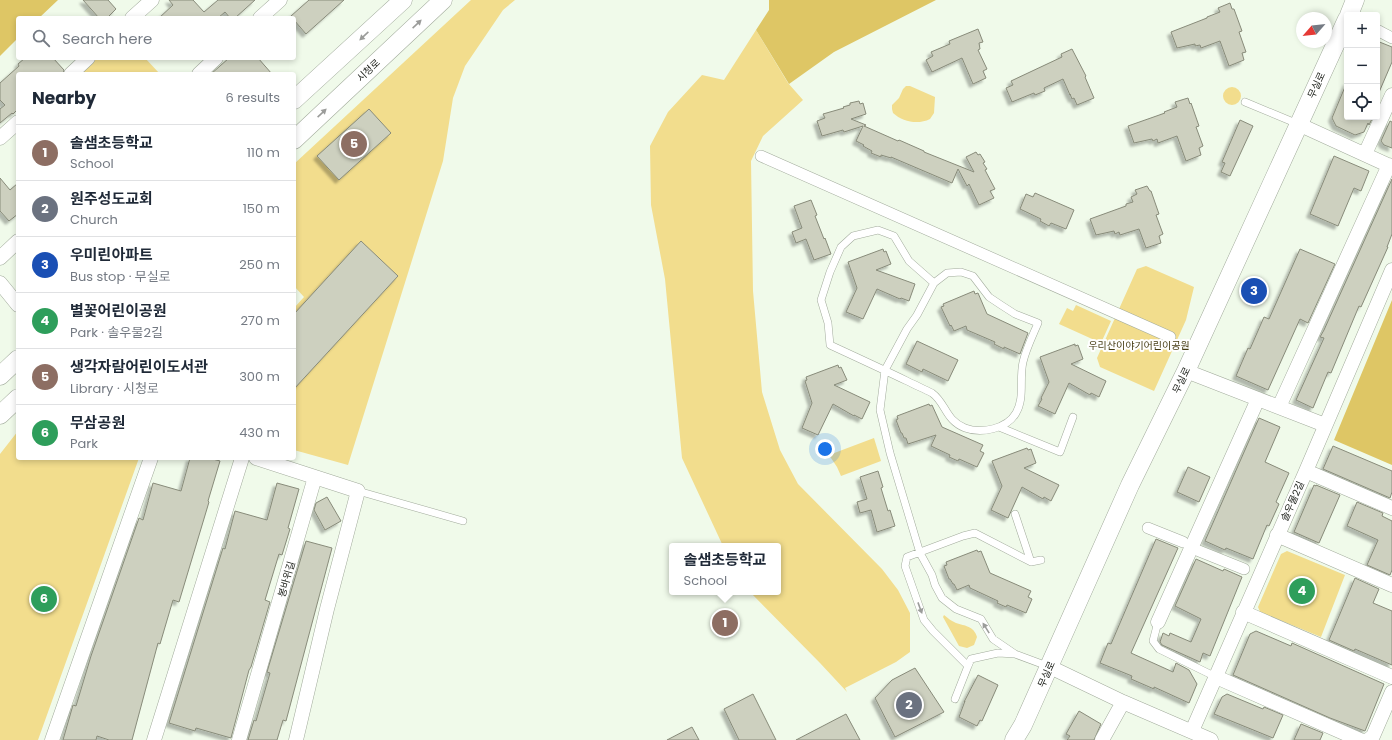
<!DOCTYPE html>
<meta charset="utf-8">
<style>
:root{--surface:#fff;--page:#f2f2f3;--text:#1f2937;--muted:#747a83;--line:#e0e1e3;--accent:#1a73e8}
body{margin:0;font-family:Poppins,"Noto Sans KR",sans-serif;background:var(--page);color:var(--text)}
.controls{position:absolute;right:12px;top:12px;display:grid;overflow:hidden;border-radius:4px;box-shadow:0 2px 6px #0003}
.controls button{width:36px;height:36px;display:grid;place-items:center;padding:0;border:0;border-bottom:1px solid var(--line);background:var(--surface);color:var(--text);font:20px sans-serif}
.compass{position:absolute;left:1296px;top:12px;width:36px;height:36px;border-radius:50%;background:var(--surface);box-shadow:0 2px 6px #0003;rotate:242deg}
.you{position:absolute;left:825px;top:449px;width:14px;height:14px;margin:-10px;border:3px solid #fff;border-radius:50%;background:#1a73e8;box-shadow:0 0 0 6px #1a73e833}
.badge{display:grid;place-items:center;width:26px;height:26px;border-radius:50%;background:var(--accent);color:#fff;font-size:13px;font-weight:700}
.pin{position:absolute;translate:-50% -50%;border:2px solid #fff;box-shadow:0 1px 4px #0006}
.popup{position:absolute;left:669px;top:543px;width:112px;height:52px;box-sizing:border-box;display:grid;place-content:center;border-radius:4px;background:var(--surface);filter:drop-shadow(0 1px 3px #0005);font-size:13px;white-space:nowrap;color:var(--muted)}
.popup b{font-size:15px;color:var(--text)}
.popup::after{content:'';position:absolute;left:50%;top:100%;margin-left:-8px;border:8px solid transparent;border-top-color:var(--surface)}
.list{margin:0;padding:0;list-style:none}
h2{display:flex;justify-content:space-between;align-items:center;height:52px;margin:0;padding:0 16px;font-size:17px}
h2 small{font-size:13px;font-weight:400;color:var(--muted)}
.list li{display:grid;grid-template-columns:26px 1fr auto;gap:12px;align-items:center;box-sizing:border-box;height:56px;padding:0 16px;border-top:1px solid var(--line)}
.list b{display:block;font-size:15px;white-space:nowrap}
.list p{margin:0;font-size:13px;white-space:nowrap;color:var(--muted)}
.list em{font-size:13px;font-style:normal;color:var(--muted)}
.icon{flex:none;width:22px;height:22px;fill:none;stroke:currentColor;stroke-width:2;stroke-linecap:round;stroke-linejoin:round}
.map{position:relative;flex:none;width:1392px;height:740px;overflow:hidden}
.search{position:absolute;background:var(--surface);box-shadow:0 2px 6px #0003;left:16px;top:16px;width:280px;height:44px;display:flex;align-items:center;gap:10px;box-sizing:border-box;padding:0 14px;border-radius:4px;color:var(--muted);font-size:15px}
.panel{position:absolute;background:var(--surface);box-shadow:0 2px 6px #0003;left:16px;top:72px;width:280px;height:388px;border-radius:4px}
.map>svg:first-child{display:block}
.green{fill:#f2dd8d}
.forest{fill:#dec665}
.building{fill:#cdd0bf;stroke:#888b7a;filter:url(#shadow)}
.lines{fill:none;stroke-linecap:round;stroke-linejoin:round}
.service-casing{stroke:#a2ab9c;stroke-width:8}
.pedestrian-casing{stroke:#a2ab9c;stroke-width:12}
.minor-casing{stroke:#a2ab9c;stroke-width:15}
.tertiary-casing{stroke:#a2ab9c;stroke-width:19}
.service{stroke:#fff;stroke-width:7}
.pedestrian{stroke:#fff;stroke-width:11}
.minor{stroke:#fff;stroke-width:14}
.tertiary{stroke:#fff;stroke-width:18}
.oneway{fill:#9b9c9a}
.labels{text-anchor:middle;stroke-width:4;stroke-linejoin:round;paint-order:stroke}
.street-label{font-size:10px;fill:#21241e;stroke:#fff}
.park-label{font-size:10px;fill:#453b12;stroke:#fff}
</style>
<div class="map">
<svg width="1392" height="740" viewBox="0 0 1392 740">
<defs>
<filter id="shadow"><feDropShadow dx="-3.5" dy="3.5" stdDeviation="1" flood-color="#0004"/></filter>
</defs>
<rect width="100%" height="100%" fill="#f0faea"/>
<path class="green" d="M 471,0 L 515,0 L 503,10 L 465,66 L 453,98 L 443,161 L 348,465 L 294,450 L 294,308 L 304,297 L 294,286 L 294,164 Z
M 756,30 L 788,83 L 803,100 L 763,136 L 751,161 L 753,291 L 762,392 L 780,450 L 798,484 L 882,569 L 898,590 L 910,613 L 910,652 L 896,662 L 845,688 L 847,692 L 820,663 L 750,592 L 778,592 L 778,546 L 723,546 L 682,458 L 665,279 L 651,205 L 650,146 L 668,112 L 702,75 L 724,80 Z
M 97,58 L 145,58 L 160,74 L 80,74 Z
M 906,86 L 910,86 L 935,97 L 934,113 L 930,119 C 918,125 903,122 893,113 L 892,109 L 892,105 L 899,98 L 903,89 Z
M1223 96a9 9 0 1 1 18 0a9 9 0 1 1-18 0Z
M 1146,266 L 1194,287 L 1186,320 L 1154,391 L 1100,367 L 1097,358 L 1137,269 Z
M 1076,305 L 1111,321 L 1101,343 L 1059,324 L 1067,308 L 1073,311 Z
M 18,431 L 18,458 L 139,458 L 38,740 L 0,740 L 0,454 Z
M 874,438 L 881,461 L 841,476 L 837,467 L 829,455 Z
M 1287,551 L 1345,575 L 1321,637 L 1260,612 L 1258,607 L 1281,554 Z
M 944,615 C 948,618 951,621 956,623 C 965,626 974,626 977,637 L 974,645 L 967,648 L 959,646 L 943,617 Z"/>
<path class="forest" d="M 0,0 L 58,0 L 39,18 L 18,18 L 18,38 L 0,56 Z
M 769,0 L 936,0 L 834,52 L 789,84 L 756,30 L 769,10 Z
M 1392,300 L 1392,465 L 1334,440 Z"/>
<path class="building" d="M 83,0 L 108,0 L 116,9 L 107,18 L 99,18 Z
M 169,0 L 193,0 L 204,12 L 218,0 L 255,0 L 235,18 L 230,18 L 225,12 L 218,18 L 159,18 L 173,5 Z
M 309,0 L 344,0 L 306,34 L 294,20 L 294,18 L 291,16 Z
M 1230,3 L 1232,9 L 1234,9 L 1242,31 L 1239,32 L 1246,52 L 1242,53 L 1244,60 L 1229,66 L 1220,41 L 1201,48 L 1200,45 L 1195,46 L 1195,44 L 1177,48 L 1171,32 L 1207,18 L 1207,17 L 1220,12 L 1218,8 Z
M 978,29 L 983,42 L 979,43 L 980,49 L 978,50 L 987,69 L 983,71 L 986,78 L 973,84 L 962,58 L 932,72 L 926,60 L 933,56 L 931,52 L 950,44 L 949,41 Z
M 1377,41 L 1392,47 L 1392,62 L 1377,97 Z
M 1072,49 L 1086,76 L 1085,77 L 1094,98 L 1077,105 L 1074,98 L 1072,99 L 1070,94 L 1070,95 L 1063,79 L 1044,88 L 1045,91 L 1035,95 L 1034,93 L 1012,102 L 1006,88 L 1013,85 L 1011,81 L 1062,57 L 1061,54 Z
M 25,58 L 53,58 L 64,70 L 63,74 L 18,74 L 18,109 L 13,114 L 12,113 L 0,123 L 0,109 L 5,105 L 0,100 L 0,83 L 19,66 L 18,64 Z
M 229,58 L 258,58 L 272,74 L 211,74 Z
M 1347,82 L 1347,117 L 1373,117 L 1369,125 L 1368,123 L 1364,132 L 1355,135 L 1336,126 L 1332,118 Z
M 1188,98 L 1190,104 L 1191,103 L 1199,126 L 1196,127 L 1203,146 L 1199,148 L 1201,155 L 1186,161 L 1177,136 L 1158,143 L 1157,139 L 1153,141 L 1152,139 L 1134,143 L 1128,126 L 1165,113 L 1164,112 L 1177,107 L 1175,102 Z
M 859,101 L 860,104 L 863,103 L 866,114 L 851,119 L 866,125 L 864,126 L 898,141 L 899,140 L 924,151 L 924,152 L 974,172 L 966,157 L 976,152 L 978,155 L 980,154 L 985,162 L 983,163 L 987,169 L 985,170 L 995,189 L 990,191 L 994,198 L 979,205 L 969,184 L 967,186 L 958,169 L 952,183 L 891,157 L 891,158 L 881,155 L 881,157 L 871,153 L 872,151 L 863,146 L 864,145 L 856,141 L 863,126 L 844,132 L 843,130 L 822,136 L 817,121 L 825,118 L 823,114 L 844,108 L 843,107 L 850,105 L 850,103 Z
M 369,109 L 391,133 L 339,180 L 317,156 Z
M 1240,120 L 1253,126 L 1230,176 L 1221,172 L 1225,163 L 1222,162 Z
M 1390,121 L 1392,122 L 1392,148 L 1384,145 L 1381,141 Z
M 1334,156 L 1369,171 L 1361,191 L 1354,188 L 1338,226 L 1310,214 Z
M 0,178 L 10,190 L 18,183 L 18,214 L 9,221 L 0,211 Z
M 1392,179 L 1392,234 L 1387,247 L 1388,247 L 1361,307 L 1359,306 L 1331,373 L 1328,372 L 1313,408 L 1296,400 L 1324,338 L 1320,337 L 1324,330 Z
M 1147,186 L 1150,191 L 1151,191 L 1159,214 L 1156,215 L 1163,234 L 1159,236 L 1161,243 L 1146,248 L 1139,229 L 1120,235 L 1119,232 L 1115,234 L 1114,231 L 1096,235 L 1090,219 L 1126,206 L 1126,204 L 1133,202 L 1131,197 L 1137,194 L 1135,190 Z
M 1035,193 L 1074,210 L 1066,229 L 1051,223 L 1049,226 L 1040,221 L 1041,219 L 1020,209 L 1026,194 L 1033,197 Z
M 811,200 L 817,215 L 815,216 L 824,239 L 825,238 L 831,254 L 814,260 L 806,239 L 796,243 L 792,232 L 802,228 L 794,206 Z
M 361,241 L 398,276 L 294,389 L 294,314 Z
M 883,249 L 884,252 L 886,251 L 891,264 L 876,270 L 915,284 L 909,301 L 901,298 L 900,299 L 877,289 L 863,319 L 846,312 L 857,288 L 848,262 Z
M 1300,249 L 1335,264 L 1308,323 L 1300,319 L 1268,390 L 1236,376 L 1248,348 L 1250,349 L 1264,317 L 1269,319 Z
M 974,291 L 975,294 L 978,293 L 987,314 L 1028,333 L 1020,354 L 1004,347 L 1004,349 L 994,344 L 995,342 L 967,330 L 966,326 L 954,331 L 951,325 L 950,326 L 941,307 L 944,306 L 943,304 Z
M 917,341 L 958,360 L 948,381 L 923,369 L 922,372 L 906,364 Z
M 1075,344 L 1075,346 L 1078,345 L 1083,359 L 1071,364 L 1106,381 L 1099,397 L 1091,393 L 1090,395 L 1069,383 L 1055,414 L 1038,406 L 1042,399 L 1041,398 L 1049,382 L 1040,357 Z
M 838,365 L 839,368 L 841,367 L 847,380 L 834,385 L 870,402 L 862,419 L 854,415 L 854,416 L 833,404 L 818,435 L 802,428 L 812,403 L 805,381 L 807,380 L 806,377 Z
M 929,404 L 930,406 L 932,405 L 942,427 L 983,445 L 980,451 L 984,453 L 977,467 L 959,459 L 958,461 L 949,457 L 950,455 L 931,446 L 936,435 L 908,444 L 906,438 L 904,438 L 902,433 L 901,433 L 896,420 L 898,419 L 897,416 Z
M 1259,418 L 1280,427 L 1265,462 L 1289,473 L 1276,502 L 1279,504 L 1269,526 L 1267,525 L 1253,559 L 1226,548 L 1225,550 L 1205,541 Z
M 1333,446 L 1392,471 L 1392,492 L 1390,498 L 1323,469 Z
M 1027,448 L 1028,450 L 1031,449 L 1036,463 L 1024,468 L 1059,485 L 1051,501 L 1044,497 L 1043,499 L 1022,487 L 1008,518 L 991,510 L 1002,486 L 992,461 Z
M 190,458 L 209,458 L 220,461 L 208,501 L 209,502 L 179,602 L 173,600 L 160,644 L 158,643 L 132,740 L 109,740 L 97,736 L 96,740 L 63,740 L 73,705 L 76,706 L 91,656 L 139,518 L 143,520 L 153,483 L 181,491 Z
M 1188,467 L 1210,477 L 1199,502 L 1177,492 Z
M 878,471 L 883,487 L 881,488 L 888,511 L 890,510 L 895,526 L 877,532 L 871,510 L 860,513 L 857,502 L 867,499 L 860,477 Z
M 277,483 L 299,489 L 288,528 L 290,529 L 282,555 L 279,554 L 265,600 L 270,602 L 251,667 L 249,670 L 231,738 L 196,728 L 195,731 L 169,723 L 223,548 L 225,549 L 235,511 L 267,520 Z
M 1314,485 L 1316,486 L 1316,485 L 1340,495 L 1319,543 L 1294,532 Z
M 327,497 L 341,521 L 325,530 L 314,510 L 316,503 Z
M 1357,502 L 1383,513 L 1382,516 L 1392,521 L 1392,570 L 1390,575 L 1367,565 L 1378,540 L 1347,526 Z
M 1156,539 L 1178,548 L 1131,653 L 1173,672 L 1176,663 L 1189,670 L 1197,684 L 1189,703 L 1154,687 L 1154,689 L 1131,679 L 1132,676 L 1100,663 L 1108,643 L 1111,644 Z
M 306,541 L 332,548 L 286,721 L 283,720 L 277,740 L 248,740 L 254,720 L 256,721 L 270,673 L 267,672 Z
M 977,550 L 978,552 L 981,551 L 990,573 L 1031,591 L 1028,597 L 1032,599 L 1026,613 L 1007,605 L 1006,607 L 997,603 L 998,601 L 970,588 L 969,585 L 957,590 L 954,584 L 953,584 L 950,579 L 949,579 L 944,566 L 947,565 L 946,562 Z
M 1196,559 L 1223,571 L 1224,569 L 1242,577 L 1210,656 L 1203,653 L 1200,662 L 1162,645 L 1160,642 L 1163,633 L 1169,636 L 1170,633 L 1191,642 L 1201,619 L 1175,606 Z
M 1355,578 L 1379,589 L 1373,603 L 1392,611 L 1392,665 L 1355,649 L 1354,651 L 1329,640 Z
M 1256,631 L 1291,646 L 1292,643 L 1384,684 L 1365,731 L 1330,718 L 1233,675 L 1250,634 Z
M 915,668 L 944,712 L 895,737 L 875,698 L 892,680 Z
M 978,675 L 998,685 L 982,721 L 980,720 L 977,726 L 959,717 L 965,701 L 964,702 Z
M 753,694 L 776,740 L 739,740 L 724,709 Z
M 1227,694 L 1263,709 L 1264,707 L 1283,715 L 1273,738 L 1214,714 L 1222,697 Z
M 1079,711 L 1101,724 L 1094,740 L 1067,740 L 1070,736 L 1066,734 Z
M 846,714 L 860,740 L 796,740 Z
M 1301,724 L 1323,733 L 1320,740 L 1294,740 Z
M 692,727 L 699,740 L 667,740 Z"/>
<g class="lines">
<defs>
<path id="service" d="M 1245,102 L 1298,124
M 934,283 L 909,261 L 894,236 L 878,230 L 853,236 L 841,247 L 830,272 L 821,300 L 828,323 L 830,345 C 856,357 882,369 907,381 C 915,385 924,389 932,393 C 946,403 945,420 965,428 C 981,434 1007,429 1016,413 C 1025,398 1019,379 1023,362 C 1026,349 1033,335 1038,323 L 1015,314 L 1001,305 L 989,297 L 973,276 L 961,272 L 947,273 L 934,283 L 917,315 L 907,329 L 885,370 L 880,410 L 890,453 L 920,553 L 932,575 L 935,585 L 942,598 L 956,609 L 981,619 L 993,639 L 1015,654 L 1050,667
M 999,427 L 1060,452 L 1073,417
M 358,491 L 463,521
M 1015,514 L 1031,562
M 1158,622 L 1153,641 L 1159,649 L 1216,677
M 1015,654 L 998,653 L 971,659 L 968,666 L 933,631 L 924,620 L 905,566 L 907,557 L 963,536 L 975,533 L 1031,562 L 1041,560
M 955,699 L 968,666"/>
<path id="pedestrian" d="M 1377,30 L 1392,38
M 761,156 L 1170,337
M 1148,528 L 1183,542
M 1199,551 L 1244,569"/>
<path id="minor" d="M 132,18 L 152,0
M 260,18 L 280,0
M 71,74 L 88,58
M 199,74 L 216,58
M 1298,124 L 1392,167
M 0,138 L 18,122
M 1365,154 L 1392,95
M 0,258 L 18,241
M 0,283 L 18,305
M 1186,371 L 1325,425
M 1279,407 L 1389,165
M 256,458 L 358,491 L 327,609 L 296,740
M 1306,471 L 1392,508
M 1277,535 L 1392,585
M 1243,612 L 1392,677
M 1158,622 L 1258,399
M 1050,667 L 1123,702 L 1211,740
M 1216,677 L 1360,740
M 1192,731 L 1306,471 L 1392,270
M 52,740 L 151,458
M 154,740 L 242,458
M 239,740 L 315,477
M 1102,740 L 1123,702
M 1368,740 L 1373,736 L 1392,692"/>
<path id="tertiary" d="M 1349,15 L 1355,0
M 294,100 L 403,0
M 294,140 L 443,0
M 0,376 L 18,359
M 0,415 L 18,398
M 1014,740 L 1023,725 L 1130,485 L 1186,371 L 1347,19"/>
</defs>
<use href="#service" class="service-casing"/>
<use href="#pedestrian" class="pedestrian-casing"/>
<use href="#minor" class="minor-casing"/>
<use href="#tertiary" class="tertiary-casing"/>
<use href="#service" class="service"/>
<use href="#pedestrian" class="pedestrian"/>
<use href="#minor" class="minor"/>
<use href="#tertiary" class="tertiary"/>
</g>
<defs><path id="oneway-solid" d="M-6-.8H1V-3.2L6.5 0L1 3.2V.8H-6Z"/></defs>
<g class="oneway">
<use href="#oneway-solid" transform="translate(417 24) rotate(-43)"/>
<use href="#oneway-solid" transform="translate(364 36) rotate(137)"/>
<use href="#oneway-solid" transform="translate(322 113) rotate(-43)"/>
<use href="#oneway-solid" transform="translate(920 608) rotate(70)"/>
<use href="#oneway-solid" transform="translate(986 628) rotate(-122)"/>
</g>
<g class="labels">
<g class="street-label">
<text transform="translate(368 70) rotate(-43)" y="4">시청로</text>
<text transform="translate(1316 85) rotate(-65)" y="4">무실로</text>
<text transform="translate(1181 380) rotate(-64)" y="4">무실로</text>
<text transform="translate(1292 501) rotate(-66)" y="4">솔우물2길</text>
<text transform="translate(286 579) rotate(-74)" y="4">봉바위길</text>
<text transform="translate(1046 674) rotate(-66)" y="4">무실로</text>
</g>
<g class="park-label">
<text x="1139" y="349">우리산이야기어린이공원</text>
</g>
</g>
</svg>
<div class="controls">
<button>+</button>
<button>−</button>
<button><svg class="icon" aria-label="locate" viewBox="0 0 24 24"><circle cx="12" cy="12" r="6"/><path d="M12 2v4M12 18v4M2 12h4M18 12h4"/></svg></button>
</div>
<svg class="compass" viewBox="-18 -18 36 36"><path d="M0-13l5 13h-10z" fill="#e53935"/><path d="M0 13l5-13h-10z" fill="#747a83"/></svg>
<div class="you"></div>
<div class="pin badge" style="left:725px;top:623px;background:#8d6e63">1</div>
<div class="popup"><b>솔샘초등학교</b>School</div>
<div class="pin badge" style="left:909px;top:705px;background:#6b7280">2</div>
<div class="pin badge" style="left:1254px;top:291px;background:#1a4fb4">3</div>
<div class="pin badge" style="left:1302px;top:591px;background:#2e9e5b">4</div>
<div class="pin badge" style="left:354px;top:144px;background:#8d6e63">5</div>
<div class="pin badge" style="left:44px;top:599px;background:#2e9e5b">6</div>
<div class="search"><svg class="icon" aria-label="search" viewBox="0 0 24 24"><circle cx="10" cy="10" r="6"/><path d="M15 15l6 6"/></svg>Search here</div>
<section class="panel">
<h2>Nearby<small>6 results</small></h2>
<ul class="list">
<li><span class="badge" style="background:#8d6e63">1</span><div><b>솔샘초등학교</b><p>School</p></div><em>110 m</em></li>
<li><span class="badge" style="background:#6b7280">2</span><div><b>원주성도교회</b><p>Church</p></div><em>150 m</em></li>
<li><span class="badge" style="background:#1a4fb4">3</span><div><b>우미린아파트</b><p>Bus stop · 무실로</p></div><em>250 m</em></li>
<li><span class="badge" style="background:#2e9e5b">4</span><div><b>별꽃어린이공원</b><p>Park · 솔우물2길</p></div><em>270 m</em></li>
<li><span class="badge" style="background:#8d6e63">5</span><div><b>생각자람어린이도서관</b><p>Library · 시청로</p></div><em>300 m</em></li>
<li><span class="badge" style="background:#2e9e5b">6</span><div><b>무삼공원</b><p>Park</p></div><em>430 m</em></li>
</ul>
</section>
</div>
